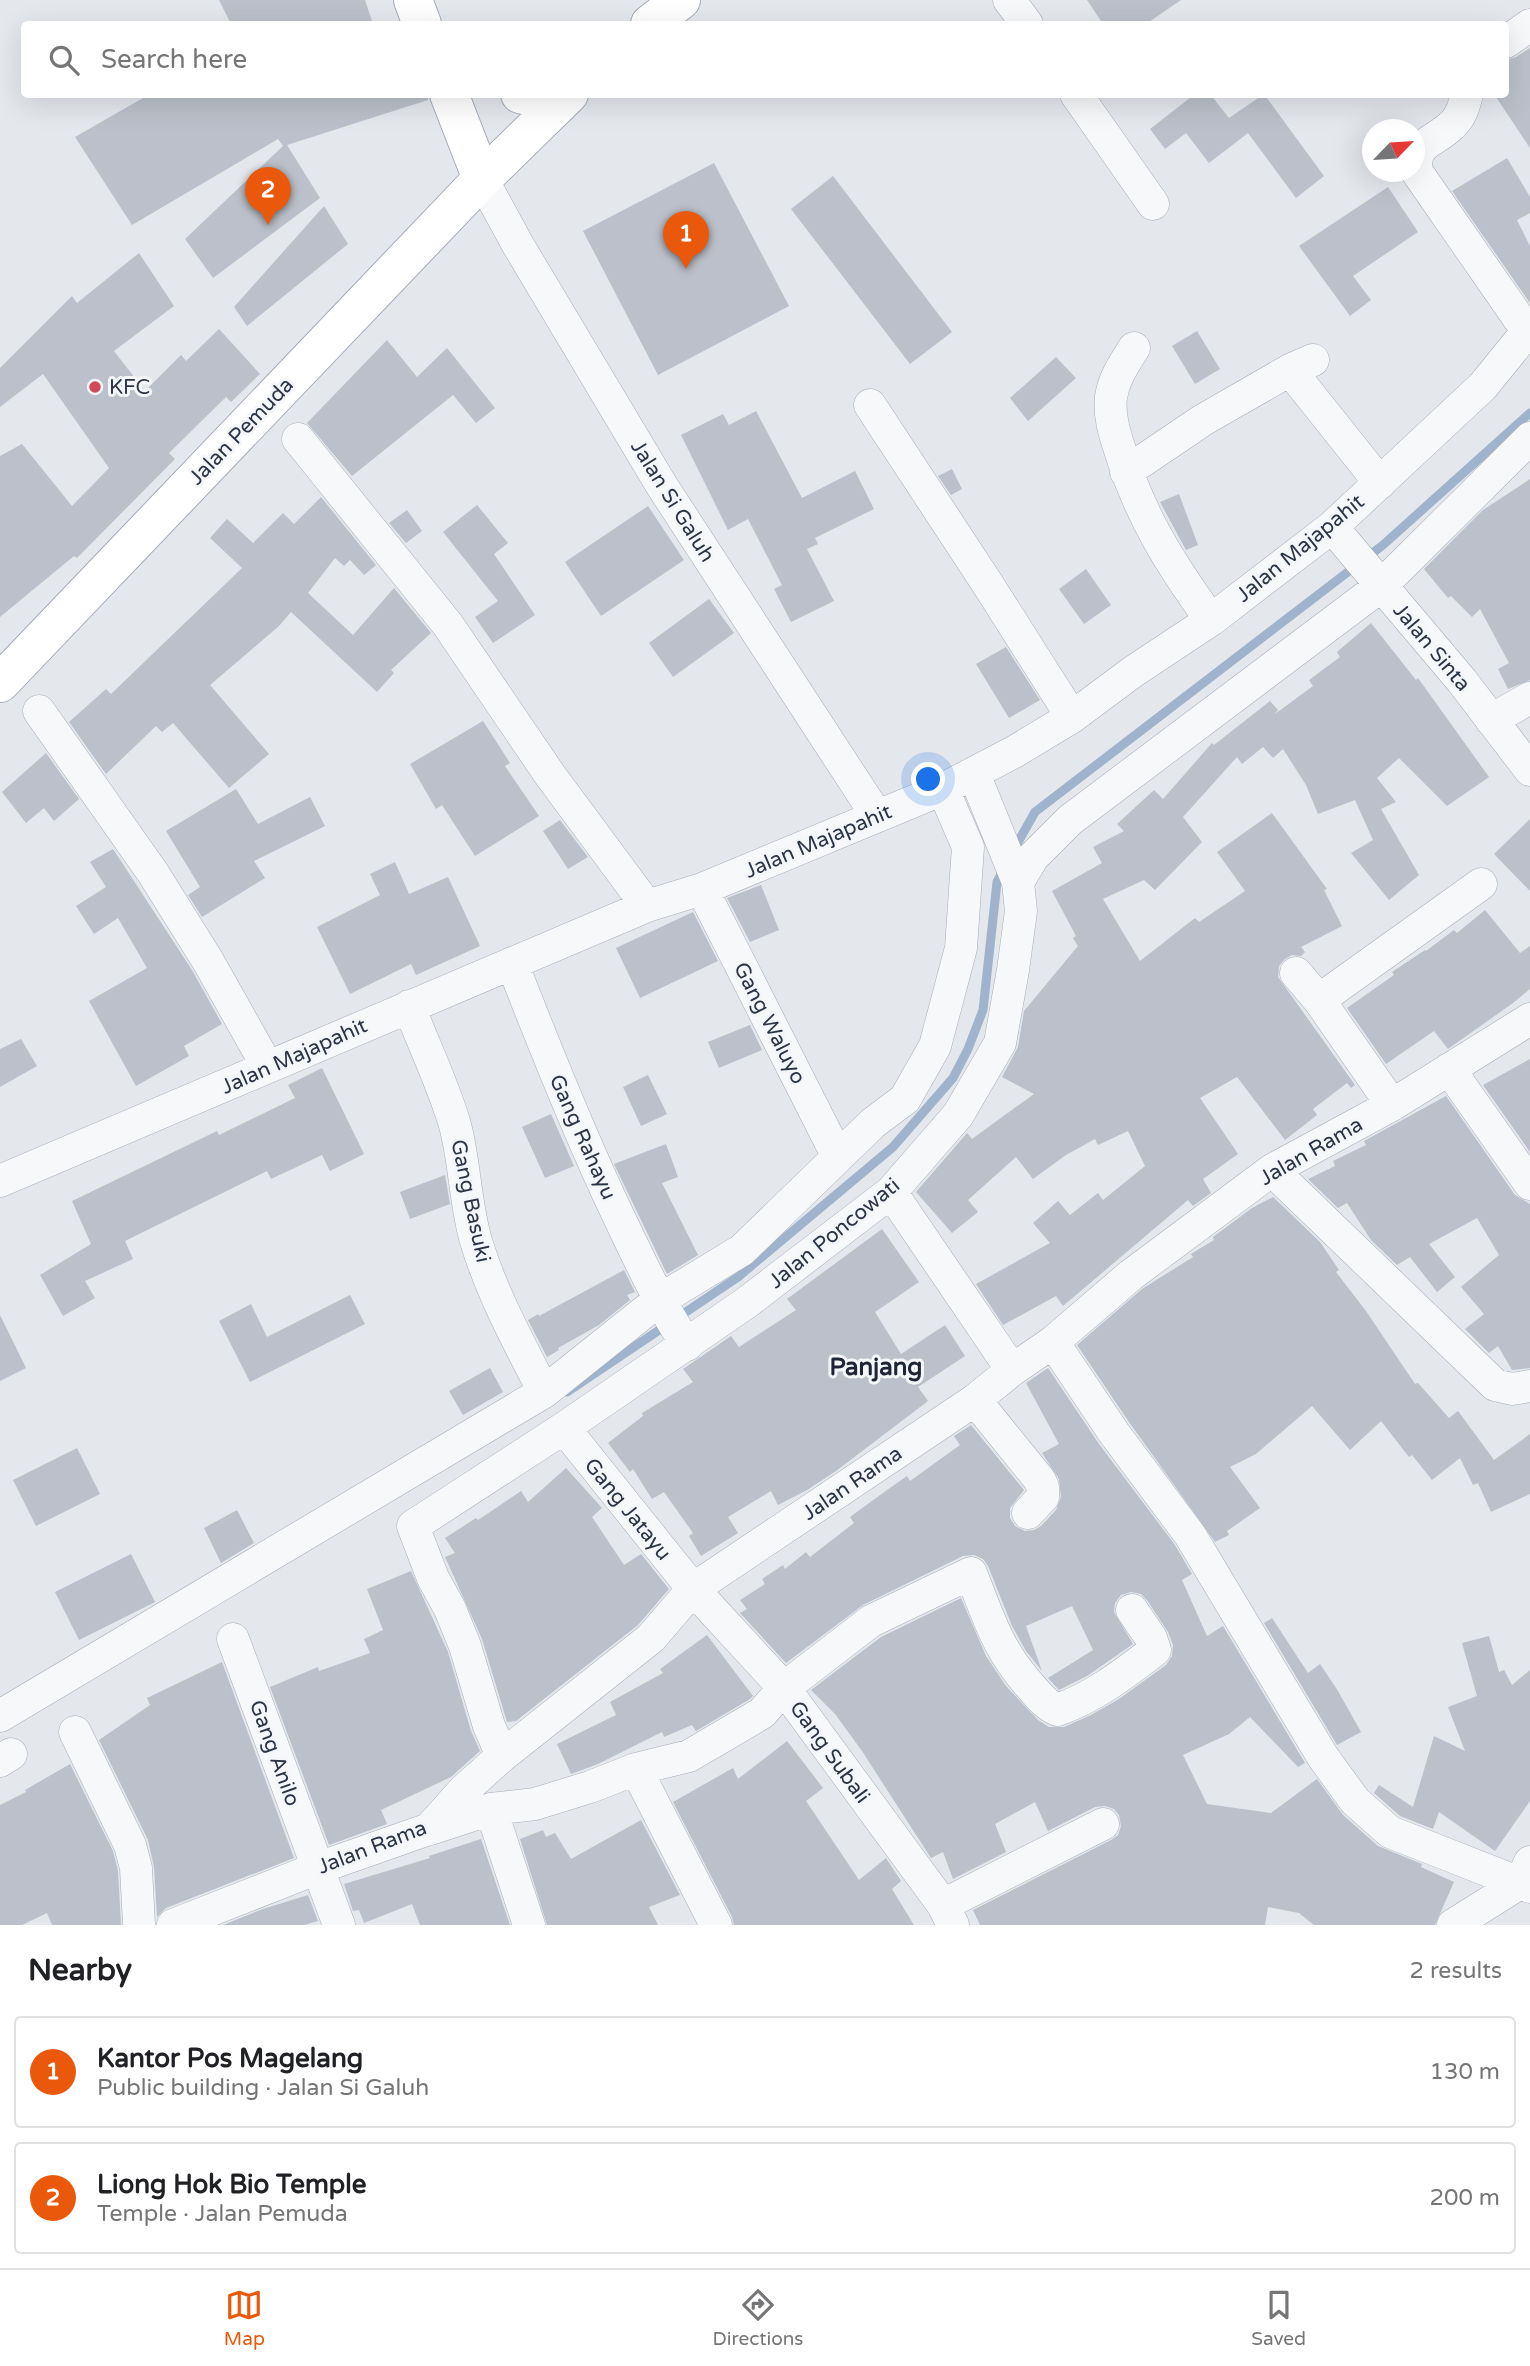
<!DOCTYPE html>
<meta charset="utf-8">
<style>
:root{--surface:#fff;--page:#f6f6f6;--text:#202124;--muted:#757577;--line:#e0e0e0;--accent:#ea580c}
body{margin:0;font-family:"Varela Round",sans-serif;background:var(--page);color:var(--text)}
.compass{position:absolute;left:1362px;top:119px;width:63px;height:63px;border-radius:50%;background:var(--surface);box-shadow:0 7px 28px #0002;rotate:65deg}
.you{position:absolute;left:929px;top:780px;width:24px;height:24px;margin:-18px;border:5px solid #fff;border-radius:50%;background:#1a73e8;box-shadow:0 0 0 10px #1a73e833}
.badge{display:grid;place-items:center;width:46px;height:46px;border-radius:50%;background:var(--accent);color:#fff;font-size:23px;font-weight:700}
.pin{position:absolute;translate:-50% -58px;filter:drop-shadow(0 2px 4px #0008)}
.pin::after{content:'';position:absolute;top:37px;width:24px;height:21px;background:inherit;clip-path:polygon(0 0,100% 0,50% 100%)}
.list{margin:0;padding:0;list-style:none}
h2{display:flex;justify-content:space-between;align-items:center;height:91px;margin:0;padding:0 28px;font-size:30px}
h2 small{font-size:23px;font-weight:400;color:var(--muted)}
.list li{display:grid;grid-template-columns:46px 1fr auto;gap:21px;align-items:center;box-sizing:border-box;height:112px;margin:0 14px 14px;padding:0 14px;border:2px solid var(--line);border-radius:7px}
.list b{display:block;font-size:26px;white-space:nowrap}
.list p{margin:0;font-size:23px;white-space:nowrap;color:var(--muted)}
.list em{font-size:23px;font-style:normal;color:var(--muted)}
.icon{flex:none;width:38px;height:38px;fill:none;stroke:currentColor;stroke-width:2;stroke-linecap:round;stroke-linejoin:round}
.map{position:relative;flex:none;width:1530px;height:1925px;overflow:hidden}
.search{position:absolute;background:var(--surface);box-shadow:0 7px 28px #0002;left:21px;right:21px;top:21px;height:77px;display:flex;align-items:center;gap:18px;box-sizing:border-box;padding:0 24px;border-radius:7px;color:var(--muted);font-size:26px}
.sheet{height:343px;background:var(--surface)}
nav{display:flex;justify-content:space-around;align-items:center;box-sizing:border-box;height:98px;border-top:2px solid var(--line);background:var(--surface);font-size:19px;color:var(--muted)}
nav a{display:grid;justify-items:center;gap:4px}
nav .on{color:var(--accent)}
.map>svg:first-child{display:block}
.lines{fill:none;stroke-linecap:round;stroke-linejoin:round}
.stream{stroke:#9fb4cc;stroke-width:9}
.building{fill:#bbc0ca}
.minor-casing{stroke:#a9aeb7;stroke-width:33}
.major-casing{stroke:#a3abb8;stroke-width:40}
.minor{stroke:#f7f8fa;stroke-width:32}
.major{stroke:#fff;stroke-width:38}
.poi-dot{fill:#d1495b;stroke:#f4f6f9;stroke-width:2.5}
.labels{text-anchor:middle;stroke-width:6;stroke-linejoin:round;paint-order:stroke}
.poi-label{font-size:21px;fill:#2b3445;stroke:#f4f6f9;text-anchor:start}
.street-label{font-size:21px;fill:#2b3445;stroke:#f4f6f9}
.quarter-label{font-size:24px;font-weight:bold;fill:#1d2536;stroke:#f4f6f9}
</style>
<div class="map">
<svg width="1530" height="1925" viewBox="0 0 1530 1925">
<rect width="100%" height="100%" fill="#e4e7ec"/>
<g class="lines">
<path class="stream" d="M 1013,851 L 1035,812 L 1383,545 L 1530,413
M 567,1392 L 738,1277 L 893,1147 L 953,1078 L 968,1049 L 983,1010 L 997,882 L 1003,870"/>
</g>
<path class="building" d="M 219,0 L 365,0 L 373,24 L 231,24 Z
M 1087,0 L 1181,0 L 1146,24 L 1103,24 Z
M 1530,48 L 1530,148 L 1494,94 L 1506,94 L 1506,60 L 1516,57 Z
M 150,94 L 428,94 L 428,100 L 287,145 L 320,198 L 213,278 L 185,239 L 283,146 L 278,139 L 132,225 L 75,137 Z
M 1195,94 L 1210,94 L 1229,118 L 1264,94 L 1324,176 L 1296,198 L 1248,133 L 1209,163 L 1186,133 L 1165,149 L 1150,129 Z
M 1507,158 L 1530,197 L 1530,213 L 1517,220 L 1530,246 L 1530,303 L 1452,191 Z
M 714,163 L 789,306 L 658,375 L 583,231 Z
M 833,176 L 952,332 L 910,364 L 791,209 Z
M 1388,187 L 1418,232 L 1353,276 L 1371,300 L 1350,316 L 1299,246 Z
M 324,206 L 348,244 L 247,326 L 234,307 Z
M 139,253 L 174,306 L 114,351 L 145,391 L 181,355 L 186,361 L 219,329 L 260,374 L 231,402 L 226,397 L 169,453 L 175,459 L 77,558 L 74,556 L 0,617 L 0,456 L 22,444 L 72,506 L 109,468 L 43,374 L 0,407 L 0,368 L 72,296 L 77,303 Z
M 1197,331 L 1220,369 L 1195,384 L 1172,346 Z
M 387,340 L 417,377 L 447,348 L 495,408 L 476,423 L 453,395 L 352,476 L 307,423 Z
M 1056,357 L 1076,378 L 1028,421 L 1010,398 Z
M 756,411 L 802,498 L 855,471 L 874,509 L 815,538 L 818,544 L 807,549 L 834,601 L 791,622 L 774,589 L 782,585 L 748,519 L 728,530 L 681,435 L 723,414 L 729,425 Z
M 952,469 L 962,489 L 951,495 L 938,476 Z
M 1530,479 L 1530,680 L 1508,689 L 1498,669 L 1509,663 L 1480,609 L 1472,617 L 1451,596 L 1448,598 L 1424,569 L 1483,510 Z
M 1179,494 L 1198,545 L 1186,550 L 1160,502 Z
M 321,497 L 376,565 L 364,575 L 350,560 L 344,566 L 335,558 L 308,593 L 353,635 L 394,588 L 431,633 L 391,670 L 394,673 L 377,692 L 291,612 L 279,626 L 210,685 L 269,754 L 229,788 L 173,723 L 162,732 L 156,726 L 106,774 L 69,722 L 106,689 L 111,694 L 242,568 L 210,538 L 227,519 L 253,543 L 283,513 L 294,524 Z
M 477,505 L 508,543 L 494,554 L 535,615 L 493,643 L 475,617 L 498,601 L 443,532 Z
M 648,506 L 684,560 L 601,616 L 565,562 Z
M 407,510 L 422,531 L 406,543 L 389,523 Z
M 1086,569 L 1111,605 L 1084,624 L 1059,589 Z
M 709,599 L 734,633 L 673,677 L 649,643 Z
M 1371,623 L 1416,680 L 1418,678 L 1489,777 L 1447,806 L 1399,758 L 1377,778 L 1396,802 L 1381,809 L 1419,875 L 1389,900 L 1351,853 L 1373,840 L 1355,800 L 1318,814 L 1306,785 L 1283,749 L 1273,758 L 1263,747 L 1242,764 L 1237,757 L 1183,817 L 1202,842 L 1155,890 L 1144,880 L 1103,899 L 1140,961 L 1195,918 L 1199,922 L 1245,891 L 1217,852 L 1272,813 L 1327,889 L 1324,890 L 1342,926 L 1301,947 L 1305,952 L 1301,956 L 1292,955 L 1285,959 L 1279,966 L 1278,977 L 1355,1085 L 1351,1088 L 1347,1083 L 1313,1109 L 1317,1115 L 1285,1140 L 1237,1077 L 1200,1098 L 1238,1154 L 1203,1179 L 1211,1193 L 1193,1206 L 1188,1200 L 1063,1306 L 1056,1296 L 1003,1325 L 976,1284 L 1050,1243 L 1033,1223 L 1058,1201 L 1070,1215 L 1098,1193 L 1103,1200 L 1145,1166 L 1128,1131 L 1098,1145 L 1095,1139 L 1066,1155 L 1033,1179 L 1016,1157 L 968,1200 L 978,1212 L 952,1233 L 916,1192 L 967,1133 L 972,1139 L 1034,1094 L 1002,1077 L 1018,1047 L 1024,1011 L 1078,946 L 1073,938 L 1076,936 L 1052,891 L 1102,863 L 1093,847 L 1124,831 L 1117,824 L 1154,790 L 1163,799 L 1212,743 L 1214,745 L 1270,701 L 1278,710 L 1275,714 L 1313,686 L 1309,680 L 1340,657 L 1337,652 Z
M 1006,647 L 1040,700 L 1009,718 L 976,664 Z
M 483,721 L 510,763 L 505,766 L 539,816 L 475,856 L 442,805 L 436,809 L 410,764 Z
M 46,753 L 79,799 L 54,821 L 44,808 L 26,823 L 2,792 Z
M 236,789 L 258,824 L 310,797 L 325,826 L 254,861 L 265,878 L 202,917 L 188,895 L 200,887 L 166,831 Z
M 1530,819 L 1530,891 L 1494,854 Z
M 560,820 L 588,857 L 568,869 L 543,831 Z
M 113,849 L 192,970 L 222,1024 L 184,1046 L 189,1056 L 136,1086 L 89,1001 L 147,968 L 118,918 L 94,934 L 76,906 L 106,887 L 90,862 Z
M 395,862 L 409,894 L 448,877 L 480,946 L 416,975 L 411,964 L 350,994 L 317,927 L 380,895 L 370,874 Z
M 761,885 L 779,930 L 750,942 L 727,898 Z
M 1485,910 L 1520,953 L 1530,946 L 1530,989 L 1513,1003 L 1448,1049 L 1434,1031 L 1386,1064 L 1347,1008 L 1394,975 L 1392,972 L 1425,950 L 1426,951 L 1454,930 L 1457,933 Z
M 693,912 L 718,961 L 640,998 L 616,948 Z
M 750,1025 L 762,1050 L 719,1068 L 708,1042 Z
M 21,1039 L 37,1066 L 0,1087 L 0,1049 Z
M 1530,1059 L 1530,1152 L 1483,1085 Z
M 322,1068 L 364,1154 L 330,1171 L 322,1155 L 271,1179 L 267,1171 L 125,1241 L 133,1259 L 85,1281 L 95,1298 L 63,1316 L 40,1275 L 91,1244 L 72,1201 L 217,1131 L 219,1135 L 295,1098 L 288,1085 Z
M 648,1075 L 667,1114 L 641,1126 L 623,1087 Z
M 1446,1096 L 1515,1195 L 1530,1204 L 1530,1368 L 1512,1370 L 1498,1346 L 1489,1353 L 1465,1329 L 1484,1314 L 1461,1287 L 1499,1255 L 1477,1218 L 1429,1244 L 1455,1277 L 1437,1292 L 1410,1257 L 1397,1265 L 1371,1240 L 1347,1203 L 1338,1208 L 1308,1179 L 1335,1166 L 1333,1161 L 1366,1145 L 1364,1141 Z
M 551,1114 L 574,1166 L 545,1178 L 522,1127 Z
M 666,1144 L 678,1177 L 662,1183 L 698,1255 L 667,1274 L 614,1164 Z
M 445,1175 L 450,1204 L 410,1219 L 400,1192 Z
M 1273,1197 L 1320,1242 L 1339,1270 L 1336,1272 L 1366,1311 L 1415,1384 L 1418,1383 L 1449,1418 L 1458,1411 L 1494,1460 L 1530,1434 L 1530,1494 L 1491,1512 L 1478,1483 L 1473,1485 L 1460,1458 L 1432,1480 L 1412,1455 L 1409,1457 L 1381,1421 L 1350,1450 L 1312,1406 L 1256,1454 L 1230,1467 L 1260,1508 L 1227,1531 L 1229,1535 L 1215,1542 L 1129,1422 L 1077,1345 L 1142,1289 L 1193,1257 L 1191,1254 L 1214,1240 L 1213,1237 L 1252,1208 Z
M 882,1229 L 919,1282 L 875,1312 L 901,1354 L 945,1325 L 965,1356 L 918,1387 L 928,1401 L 836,1471 L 807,1490 L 778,1505 L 771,1491 L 728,1517 L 738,1533 L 701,1556 L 689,1536 L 693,1533 L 664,1492 L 652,1499 L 633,1469 L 630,1472 L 608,1443 L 643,1416 L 642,1413 L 693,1382 L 683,1369 L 731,1336 L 739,1347 L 796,1310 L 787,1299 Z
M 624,1270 L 635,1292 L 627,1295 L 630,1300 L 599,1325 L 558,1348 L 559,1350 L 547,1357 L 528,1320 L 538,1314 L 539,1316 Z
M 350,1295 L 365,1324 L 250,1382 L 219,1321 L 251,1304 L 267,1337 Z
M 0,1315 L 26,1368 L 0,1381 Z
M 490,1368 L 503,1392 L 463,1415 L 449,1391 Z
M 1048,1368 L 1099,1444 L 1175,1545 L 1192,1574 L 1182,1580 L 1207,1636 L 1223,1626 L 1305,1763 L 1298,1767 L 1250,1717 L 1229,1734 L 1183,1755 L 1207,1804 L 1271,1813 L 1317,1779 L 1343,1815 L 1378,1846 L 1422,1864 L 1421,1867 L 1454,1882 L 1435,1925 L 1314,1925 L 1299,1913 L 1268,1907 L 1265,1925 L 980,1925 L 973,1910 L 1111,1840 L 1118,1835 L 1121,1826 L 1119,1815 L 1114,1809 L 1105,1806 L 1095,1807 L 1048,1831 L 1035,1802 L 995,1824 L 1006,1852 L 953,1879 L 943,1852 L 931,1858 L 862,1751 L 835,1714 L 811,1690 L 881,1637 L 961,1598 L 986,1656 L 1006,1686 L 1038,1720 L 1049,1727 L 1064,1727 L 1091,1715 L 1119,1699 L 1166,1665 L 1172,1656 L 1173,1645 L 1168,1632 L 1147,1600 L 1141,1594 L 1131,1592 L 1121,1595 L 1115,1603 L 1114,1612 L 1133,1644 L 1087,1676 L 1059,1690 L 1048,1678 L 1093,1650 L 1072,1606 L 1026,1626 L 1042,1671 L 1026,1651 L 1012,1626 L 988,1566 L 983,1559 L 974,1555 L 963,1556 L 863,1605 L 786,1663 L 740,1613 L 747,1609 L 740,1600 L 765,1584 L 762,1579 L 783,1565 L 785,1569 L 806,1552 L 810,1557 L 854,1523 L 850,1517 L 887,1490 L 907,1476 L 910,1481 L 960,1445 L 954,1436 L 971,1425 L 1024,1490 L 1010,1508 L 1010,1518 L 1015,1526 L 1025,1531 L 1034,1530 L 1041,1526 L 1056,1510 L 1061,1497 L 1059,1479 L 1042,1453 L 1059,1444 L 1026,1383 Z
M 77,1448 L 100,1494 L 36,1526 L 13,1480 Z
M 566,1468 L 602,1508 L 592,1517 L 624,1565 L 641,1554 L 669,1589 L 638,1625 L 516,1721 L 507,1722 L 482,1639 L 445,1557 L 455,1553 L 445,1538 L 476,1518 L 478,1520 L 521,1491 L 528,1502 Z
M 237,1510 L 254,1543 L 221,1563 L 204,1528 Z
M 131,1554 L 155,1602 L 79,1640 L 55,1592 Z
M 411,1571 L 448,1652 L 471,1731 L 480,1751 L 451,1777 L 381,1810 L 387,1824 L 329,1845 L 270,1687 L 318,1667 L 319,1671 L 370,1653 L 364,1639 L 383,1630 L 367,1589 Z
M 1272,1618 L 1308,1673 L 1320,1664 L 1338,1691 L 1361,1732 L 1337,1745 L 1264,1623 Z
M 707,1635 L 753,1696 L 750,1699 L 696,1731 L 692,1725 L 664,1737 L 662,1732 L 598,1764 L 571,1774 L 557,1744 L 616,1715 L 610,1702 L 663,1673 L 660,1669 Z
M 1489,1636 L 1499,1672 L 1504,1670 L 1512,1685 L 1530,1670 L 1530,1801 L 1495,1851 L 1439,1812 L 1433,1829 L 1400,1816 L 1374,1793 L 1379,1785 L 1413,1807 L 1434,1736 L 1465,1751 L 1448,1707 L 1477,1696 L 1462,1643 Z
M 222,1662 L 294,1858 L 166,1908 L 157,1917 L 154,1867 L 148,1840 L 99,1740 L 150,1705 L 147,1698 Z
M 787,1741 L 823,1788 L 806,1801 L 859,1880 L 886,1858 L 901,1881 L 892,1889 L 914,1925 L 734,1925 L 732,1917 L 673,1802 L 733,1768 L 738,1779 Z
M 70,1764 L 113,1851 L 118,1871 L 121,1925 L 52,1925 L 47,1913 L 22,1925 L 0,1925 L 0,1805 L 26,1792 L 25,1790 Z
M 641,1820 L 680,1895 L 649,1907 L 658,1925 L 547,1925 L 520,1839 L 543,1830 L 546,1837 L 555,1833 L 571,1859 Z
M 481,1839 L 510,1925 L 420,1925 L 412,1904 L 364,1923 L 359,1910 L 353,1911 L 344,1884 L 430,1858 L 429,1856 Z
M 308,1895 L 318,1921 L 304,1925 L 223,1925 L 263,1909 Z"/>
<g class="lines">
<defs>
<path id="minor" d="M 1009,0 L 1027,24
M 1506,42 L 1530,25
M 1076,94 L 1153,204
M 1467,94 C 1464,106 1461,117 1452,125 C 1434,143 1412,142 1417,172 L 1528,332
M 482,179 L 518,245 L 662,486 L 877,816
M 1134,348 C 1124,364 1114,378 1111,397 C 1109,415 1114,432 1120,450 C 1140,516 1171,565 1211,620
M 1313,360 L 1290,370 L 1380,483
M 870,405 L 987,583 L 1072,717
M 298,439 L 448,625 L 550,775 L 647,906
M 1126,472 L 1203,420 L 1290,370
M 1332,527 L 1462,681 L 1530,770
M 39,711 L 153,873 L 208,961 L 267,1066
M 1491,720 L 1530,698
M 1018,882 L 1033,857 L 1070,820 L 1381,586 L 1530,438
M 702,889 L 838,1157
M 512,963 C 545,1048 578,1131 617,1213 C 639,1259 659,1303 687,1345
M 1296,973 L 1319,1000 L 1392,1105
M 1319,1000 L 1481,884
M 409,1006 C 424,1046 443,1084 455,1125 C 465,1163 465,1203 476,1241 C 492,1294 519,1343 544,1392
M 1449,1069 L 1530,1184
M 1272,1170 L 1495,1385 L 1512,1389 L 1530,1386
M 0,1181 L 647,906 L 702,889 L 943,789 L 1014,752 L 1072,717 L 1134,671 L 1211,620 L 1332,527 L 1483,386 L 1530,328
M 891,1192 L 1012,1370
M 1053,1342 L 1114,1433 L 1190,1535 L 1323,1757 L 1355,1801 L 1390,1832 L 1530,1887
M 975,1400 L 1039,1479 L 1043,1487 L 1043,1497 L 1028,1513
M 564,1428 L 693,1589 L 784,1688 L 943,1905 L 953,1925
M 233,1639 L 339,1925
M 0,1716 L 544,1392 L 658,1301 L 742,1250 L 873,1123 L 905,1099 L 935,1046 L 961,948 L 968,847 L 943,789
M 75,1732 L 130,1845 L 136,1868 L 139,1925
M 502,1756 L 489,1726 L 465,1646 L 450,1609 L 433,1578 L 413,1526 L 564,1428 L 746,1303 L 891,1192 L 958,1115 L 1000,1043 L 1013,970 L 1021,911 L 1018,882 L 974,774
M 0,1761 L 11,1754
M 636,1769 L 716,1925
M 491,1809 L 529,1925
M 430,1829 L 491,1809 L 535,1804 L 590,1787 L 636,1769 L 689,1756 L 762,1713 L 784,1688 L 871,1621 L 971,1573 C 989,1619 998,1651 1032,1688 C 1040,1697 1046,1705 1057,1710 C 1093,1698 1125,1673 1155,1650 L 1151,1638 L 1132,1610
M 943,1905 L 1103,1824
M 173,1925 L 318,1868 L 429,1829 L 464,1790 L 502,1756 L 651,1638 L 693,1589 L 975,1400 L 1012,1370 L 1053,1342 L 1131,1275 L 1272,1170 L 1392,1105 L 1530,1019
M 1453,1925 L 1520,1883 L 1530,1862"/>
<path id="major" d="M 413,0 L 422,24
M 650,24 L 681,0
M 449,94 L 482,179
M 520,94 L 559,104
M 0,683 L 482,179 L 569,94"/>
</defs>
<use href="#minor" class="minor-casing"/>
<use href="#major" class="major-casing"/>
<use href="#minor" class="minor"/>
<use href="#major" class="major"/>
</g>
<circle class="poi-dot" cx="95" cy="387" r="7"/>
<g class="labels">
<g class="poi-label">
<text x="109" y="394">KFC</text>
</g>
<g class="street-label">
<text transform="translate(241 431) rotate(-46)" y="7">Jalan Pemuda</text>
<text transform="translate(673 501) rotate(58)" y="7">Jalan Si Galuh</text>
<text transform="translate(1300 548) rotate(-39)" y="7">Jalan Majapahit</text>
<text transform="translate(1432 647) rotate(50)" y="7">Jalan Sinta</text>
<text transform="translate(818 841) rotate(-23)" y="7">Jalan Majapahit</text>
<text transform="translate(770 1023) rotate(63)" y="7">Gang Waluyo</text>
<text transform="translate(294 1056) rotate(-24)" y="7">Jalan Majapahit</text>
<text transform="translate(583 1137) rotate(66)" y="7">Gang Rahayu</text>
<text transform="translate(1311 1151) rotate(-30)" y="7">Jalan Rama</text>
<text transform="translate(471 1201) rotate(78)" y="7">Gang Basuki</text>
<text transform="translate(834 1233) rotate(-39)" y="7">Jalan Poncowati</text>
<text transform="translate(852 1483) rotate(-34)" y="7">Jalan Rama</text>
<text transform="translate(628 1509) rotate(51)" y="7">Gang Jatayu</text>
<text transform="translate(830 1752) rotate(54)" y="7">Gang Subali</text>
<text transform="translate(275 1753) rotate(70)" y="7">Gang Anilo</text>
<text transform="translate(372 1847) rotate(-21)" y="7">Jalan Rama</text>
</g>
<g class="quarter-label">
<text x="876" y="1375">Panjang</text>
</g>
</g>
</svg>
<svg class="compass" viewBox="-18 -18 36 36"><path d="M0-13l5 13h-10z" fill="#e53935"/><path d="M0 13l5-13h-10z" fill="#757577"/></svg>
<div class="you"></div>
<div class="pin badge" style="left:686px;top:269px">1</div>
<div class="pin badge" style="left:268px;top:225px">2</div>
<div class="search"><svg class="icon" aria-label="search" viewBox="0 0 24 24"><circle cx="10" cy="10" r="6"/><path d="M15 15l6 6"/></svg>Search here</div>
</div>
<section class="sheet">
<h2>Nearby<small>2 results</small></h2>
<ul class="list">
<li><span class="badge">1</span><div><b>Kantor Pos Magelang</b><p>Public building · Jalan Si Galuh</p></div><em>130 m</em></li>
<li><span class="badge">2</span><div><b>Liong Hok Bio Temple</b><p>Temple · Jalan Pemuda</p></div><em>200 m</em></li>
</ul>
</section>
<nav>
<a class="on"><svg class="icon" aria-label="map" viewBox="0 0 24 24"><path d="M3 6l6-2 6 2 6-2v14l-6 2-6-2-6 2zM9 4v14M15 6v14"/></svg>Map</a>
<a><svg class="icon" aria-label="directions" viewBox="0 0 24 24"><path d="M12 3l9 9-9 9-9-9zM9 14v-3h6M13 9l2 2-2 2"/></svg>Directions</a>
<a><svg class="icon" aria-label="saved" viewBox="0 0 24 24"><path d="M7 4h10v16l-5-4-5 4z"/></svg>Saved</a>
</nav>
